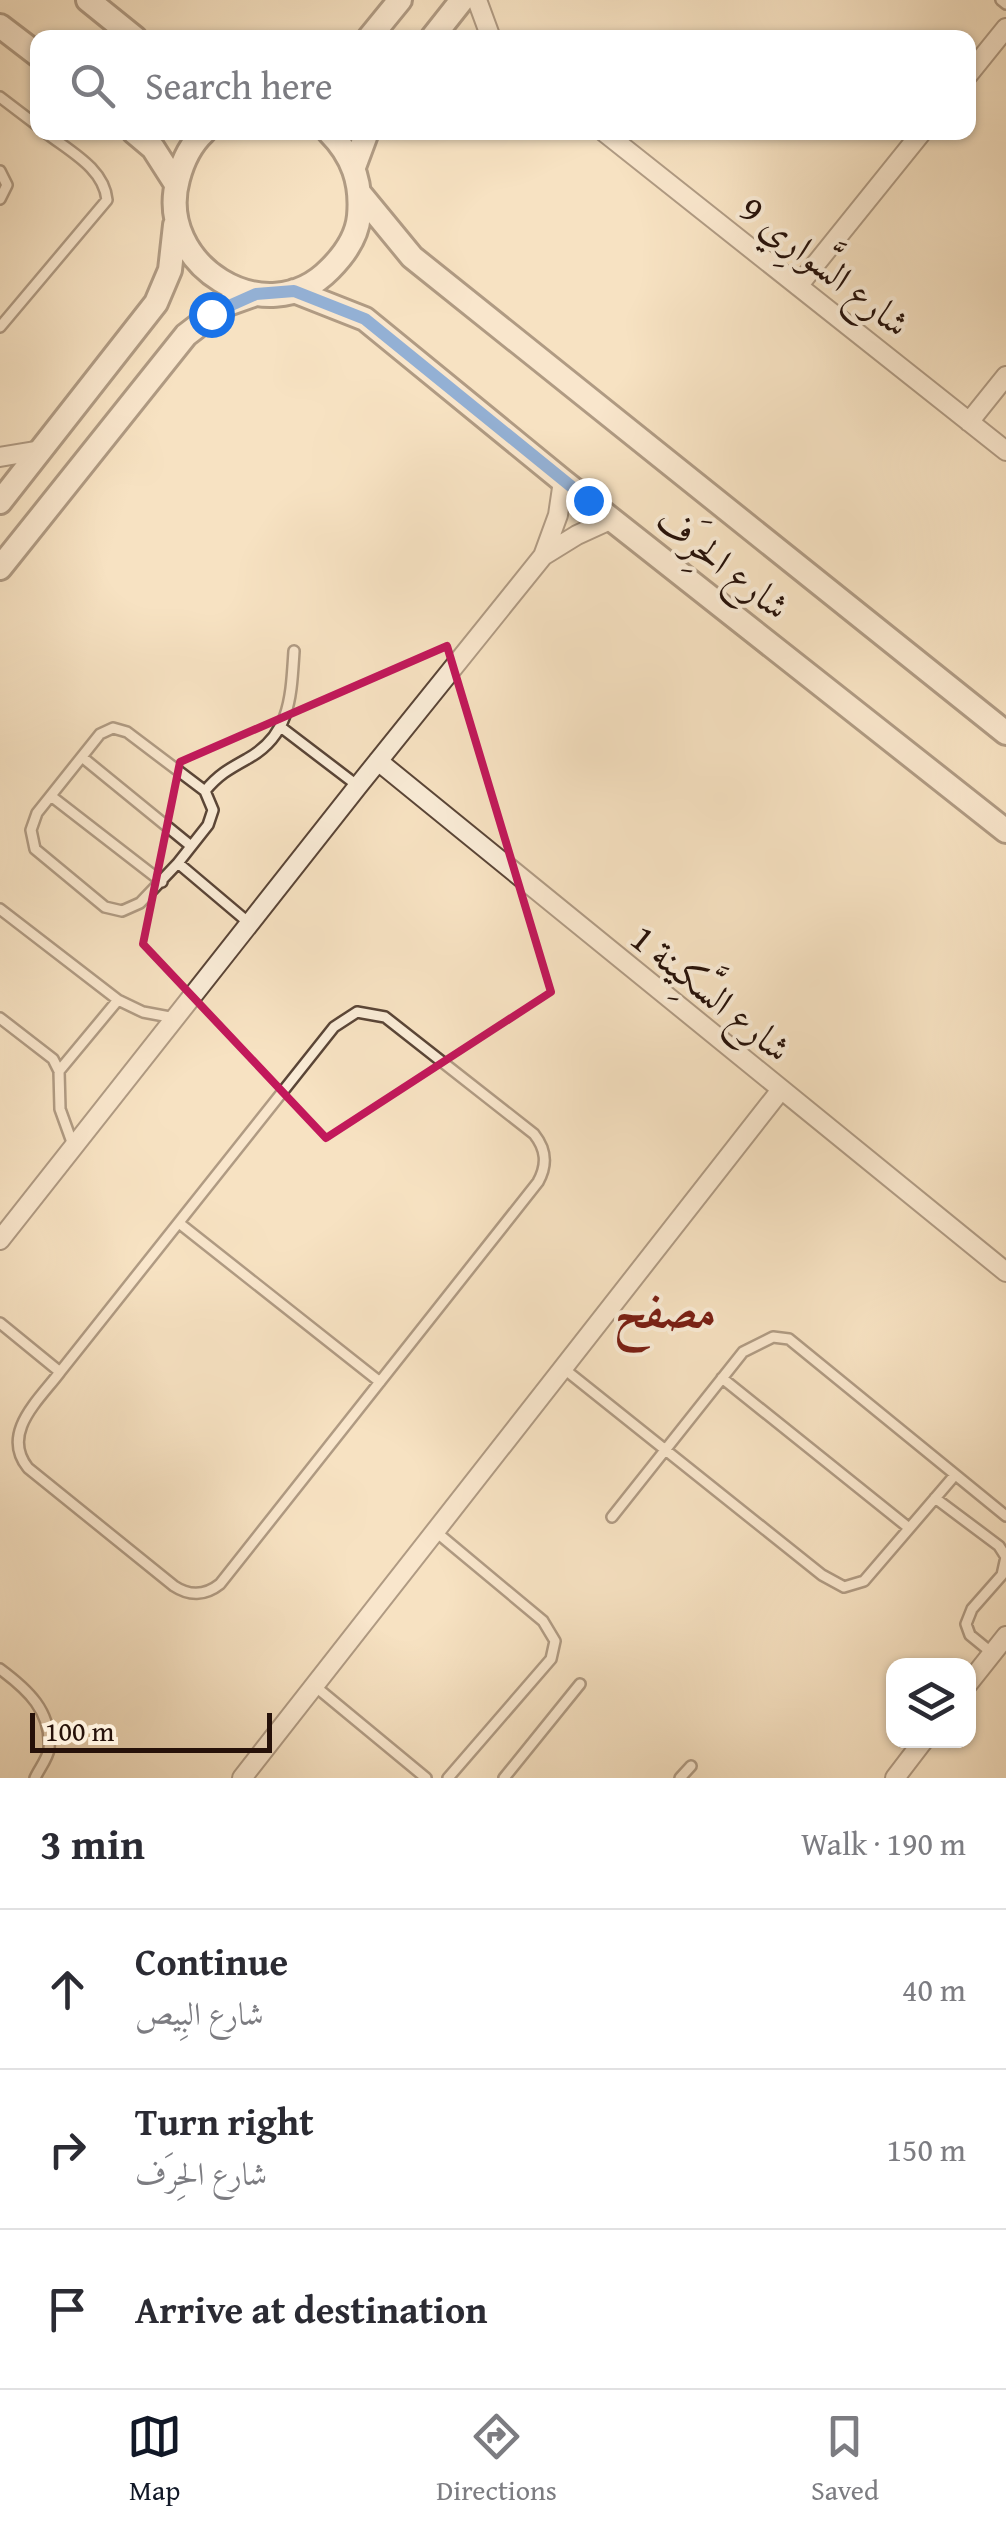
<!DOCTYPE html>
<meta charset="utf-8">
<style>
:root{--surface:#fff;--page:#f2f2f3;--text:#2b2b33;--muted:#7c7c81;--line:#e1e1e2;--accent:#111827}
body{margin:0;font-family:"Gentium Book Plus",Amiri,serif;background:var(--page);color:var(--text)}
.controls{position:absolute;right:30px;bottom:30px;display:grid;overflow:hidden;border-radius:20px;box-shadow:0 2px 8px #0004}
.controls button{width:90px;height:90px;display:grid;place-items:center;padding:0;border:0;border-bottom:2px solid var(--line);background:var(--surface);color:var(--text);font:50px sans-serif}
.scale{position:absolute;left:30px;bottom:25px;width:242px;box-sizing:border-box;padding-left:10px;border:5px solid #261109;border-top:0;font-size:28px;line-height:35px;white-space:nowrap;color:#261109;-webkit-text-stroke:8px #faecd7;paint-order:stroke}
.stop{position:absolute;width:30px;height:30px;margin:-22px;border:8px solid #1a73e8;border-radius:50%;background:#fff}
.stop.end{background:#1a73e8;border-color:#fff;box-shadow:0 2px 10px #0008}
.list{margin:0;padding:0;list-style:none}
h2{display:flex;justify-content:space-between;align-items:center;height:130px;margin:0;padding:0 40px;font-size:42px}
h2 small{font-size:32px;font-weight:400;color:var(--muted)}
.list li{display:grid;grid-template-columns:65px 1fr auto;gap:30px;align-items:center;box-sizing:border-box;height:160px;padding:0 40px;border-top:2px solid var(--line)}
.list b{display:block;font-size:38px;white-space:nowrap}
.list p{margin:0;font-size:32px;white-space:nowrap;color:var(--muted)}
.list em{font-size:32px;font-style:normal;color:var(--muted)}
.icon{flex:none;width:55px;height:55px;fill:none;stroke:currentColor;stroke-width:2;stroke-linecap:round;stroke-linejoin:round}
.map{position:relative;flex:none;width:1006px;height:1778px;overflow:hidden}
.search{position:absolute;background:var(--surface);box-shadow:0 2px 8px #0004;left:30px;right:30px;top:30px;height:110px;display:flex;align-items:center;gap:25px;box-sizing:border-box;padding:0 35px;border-radius:20px;color:var(--muted);font-size:38px}
.sheet{height:610px;background:var(--surface)}
nav{display:flex;justify-content:space-around;align-items:center;box-sizing:border-box;height:140px;border-top:2px solid var(--line);background:var(--surface);font-size:28px;color:var(--muted)}
nav a{display:grid;justify-items:center;gap:5px}
nav .on{color:var(--accent)}
.map>svg:first-child{display:block}
.lines{fill:none;stroke-linecap:round;stroke-linejoin:round}
.service-casing{stroke:#5a4537;stroke-width:14}
.minor-casing{stroke:#5a4537;stroke-width:22}
.tertiary-casing{stroke:#5a4537;stroke-width:28}
.service{stroke:#faecd7;stroke-width:9}
.minor{stroke:#faecd7;stroke-width:18}
.tertiary{stroke:#faecd7;stroke-width:22}
.route{stroke:#1a73e8;stroke-width:12}
.marked{fill:none;stroke:#c2185b;stroke-width:8;stroke-linejoin:round}
.labels{text-anchor:middle;stroke-width:8;stroke-linejoin:round;paint-order:stroke}
.street-label{font-size:38px;fill:#261109;stroke:#faecd7}
.district-label{font-size:48px;font-weight:bold;fill:#7a1f14;stroke:#faecd7}
</style>
<div class="map">
<svg width="1006" height="1778" viewBox="0 0 1006 1778">
<rect width="100%" height="100%" fill="#f7e2c2"/>
<filter id="stains"><feTurbulence type="fractalNoise" baseFrequency=".002" numOctaves="4"/><feColorMatrix values="0 0 0 0 .2 0 0 0 0 .09 0 0 0 0 .02 0 0 0 .5 -.17"/></filter>
<radialGradient id="worn" r=".72"><stop offset=".6" stop-color="#630" stop-opacity="0"/><stop offset="1" stop-color="#630" stop-opacity=".3"/></radialGradient>
<g class="lines">
<defs>
<path id="service" d="M 1001,0 L 1006,4
M 0,97 L 38,126
M 0,171 L 7,185 L 0,199
M 0,327 L 107,200 C 104,168 69,151 45,132
M 282,728 L 358,786
M 82,757 L 191,846
M 205,791 C 218,775 229,769 247,759 C 291,735 291,696 294,651
M 51,796 L 162,882
M 178,863 L 208,825 L 213,810 L 205,791 L 127,732 L 113,728 L 100,734 L 37,813 L 31,830 L 35,849 L 105,907 L 122,911 L 140,903 L 178,863 L 249,923
M 0,909 L 118,1000 L 143,1012 L 175,1018
M 357,1012 L 385,1017 L 534,1134 C 546,1149 548,1164 538,1182 L 220,1584 C 205,1596 189,1596 174,1586 L 28,1468 C 0,1433 39,1400 60,1372 L 334,1027 Z
M 0,1018 L 53,1059 L 59,1071 L 60,1109 L 73,1145
M 59,1071 L 118,1000
M 179,1223 L 380,1382
M 0,1323 L 60,1372
M 563,1368 L 822,1575 L 844,1587 L 864,1581 L 955,1475
M 722,1378 L 909,1528
M 935,1498 L 999,1546 L 1006,1557 L 1002,1575 L 972,1609 L 966,1624 L 970,1635 L 992,1653
M 612,1517 L 743,1352 L 773,1337 L 789,1339 L 1006,1516
M 435,1531 L 543,1621 L 555,1641 L 551,1659 L 448,1778
M 0,1669 C 27,1689 52,1711 49,1749 C 48,1758 39,1769 35,1778
M 316,1687 L 426,1778
M 504,1778 L 580,1684
M 680,1778 L 691,1766"/>
<path id="minor" d="M 477,0 L 491,38
M 968,75 L 1006,28
M 604,132 L 1006,451
M 798,286 L 922,132
M 969,422 L 1006,376
M 0,457 L 41,450
M 543,556 L 558,515 L 563,481
M 378,761 L 1006,1272
M 0,1240 L 358,786 L 543,556 L 577,535 L 612,519
M 968,1684 L 1006,1636
M 242,1778 L 780,1091
M 895,1778 L 924,1740"/>
<path id="tertiary" d="M 88,0 L 135,38
M 0,26 L 38,55
M 369,38 L 400,0
M 432,38 L 462,0
M 134,132 L 153,148 L 176,184
M 204,132 C 190,145 183,160 178,179 C 154,264 266,335 330,269 C 345,254 357,237 359,216 C 362,183 353,156 329,132
M 354,167 L 367,132
M 361,195 L 412,257 L 1006,733
M 294,291 L 365,319 L 563,481 L 1006,831
M 0,502 L 156,303 L 170,270 L 175,225
M 0,568 L 186,335 L 225,305 L 256,294"/>
</defs>
<use href="#service" class="service-casing"/>
<use href="#minor" class="minor-casing"/>
<use href="#tertiary" class="tertiary-casing"/>
<use href="#service" class="service"/>
<use href="#minor" class="minor"/>
<use href="#tertiary" class="tertiary"/>
</g>
<g class="lines">
<path class="route" d="M 211,314 L 256,294 L 294,291 L 365,319 L 588,500"/>
</g>
<path d="M0 0H1006V1778H0ZM 447,646 L 551,992 L 326,1138 L 143,944 L 180,762 Z" fill="#f7e2c2" fill-opacity=".55" fill-rule="evenodd"/>
<path class="marked" d="M 447,646 L 551,992 L 326,1138 L 143,944 L 180,762 Z"/>
<g class="labels">
<g class="street-label">
<text transform="translate(825 266) rotate(38)" y="13">شارع السَّوارِي 9</text>
<text transform="translate(723 563) rotate(38)" y="13">شارع الحِرَف</text>
<text transform="translate(711 993) rotate(39)" y="13">شارع السَّكِينة 1</text>
</g>
<g class="district-label">
<text x="665" y="1327">مصفح</text>
</g>
</g>
<rect width="100%" height="100%" filter="url(#stains)"/>
<rect width="100%" height="100%" fill="url(#worn)"/>
</svg>
<div class="controls">
<button><svg class="icon" aria-label="layers" viewBox="0 0 24 24"><path d="M12 4l9 5-9 5-9-5zM3 14l9 5 9-5"/></svg></button>
</div>
<div class="scale">100 m</div>
<div class="stop" style="left:211px;top:314px"></div>
<div class="stop end" style="left:588px;top:500px"></div>
<div class="search"><svg class="icon" aria-label="search" viewBox="0 0 24 24"><circle cx="10" cy="10" r="6"/><path d="M15 15l6 6"/></svg>Search here</div>
</div>
<section class="sheet">
<h2>3 min<small>Walk · 190 m</small></h2>
<ul class="list">
<li><svg class="icon" aria-label="ahead" viewBox="0 0 24 24"><path d="M12 20V5M6 11l6-6 6 6"/></svg><div><b>Continue</b><p>شارع البِيص</p></div><em>40 m</em></li>
<li><svg class="icon" aria-label="right" viewBox="0 0 24 24"><path d="M7 20v-9h11M14 6l5 5-5 5"/></svg><div><b>Turn right</b><p>شارع الحِرَف</p></div><em>150 m</em></li>
<li><svg class="icon" aria-label="arrive" viewBox="0 0 24 24"><path d="M6 21V4h12l-3 4 3 4H6"/></svg><div><b>Arrive at destination</b></div></li>
</ul>
</section>
<nav>
<a class="on"><svg class="icon" aria-label="map" viewBox="0 0 24 24"><path d="M3 6l6-2 6 2 6-2v14l-6 2-6-2-6 2zM9 4v14M15 6v14"/></svg>Map</a>
<a><svg class="icon" aria-label="directions" viewBox="0 0 24 24"><path d="M12 3l9 9-9 9-9-9zM9 14v-3h6M13 9l2 2-2 2"/></svg>Directions</a>
<a><svg class="icon" aria-label="saved" viewBox="0 0 24 24"><path d="M7 4h10v16l-5-4-5 4z"/></svg>Saved</a>
</nav>
